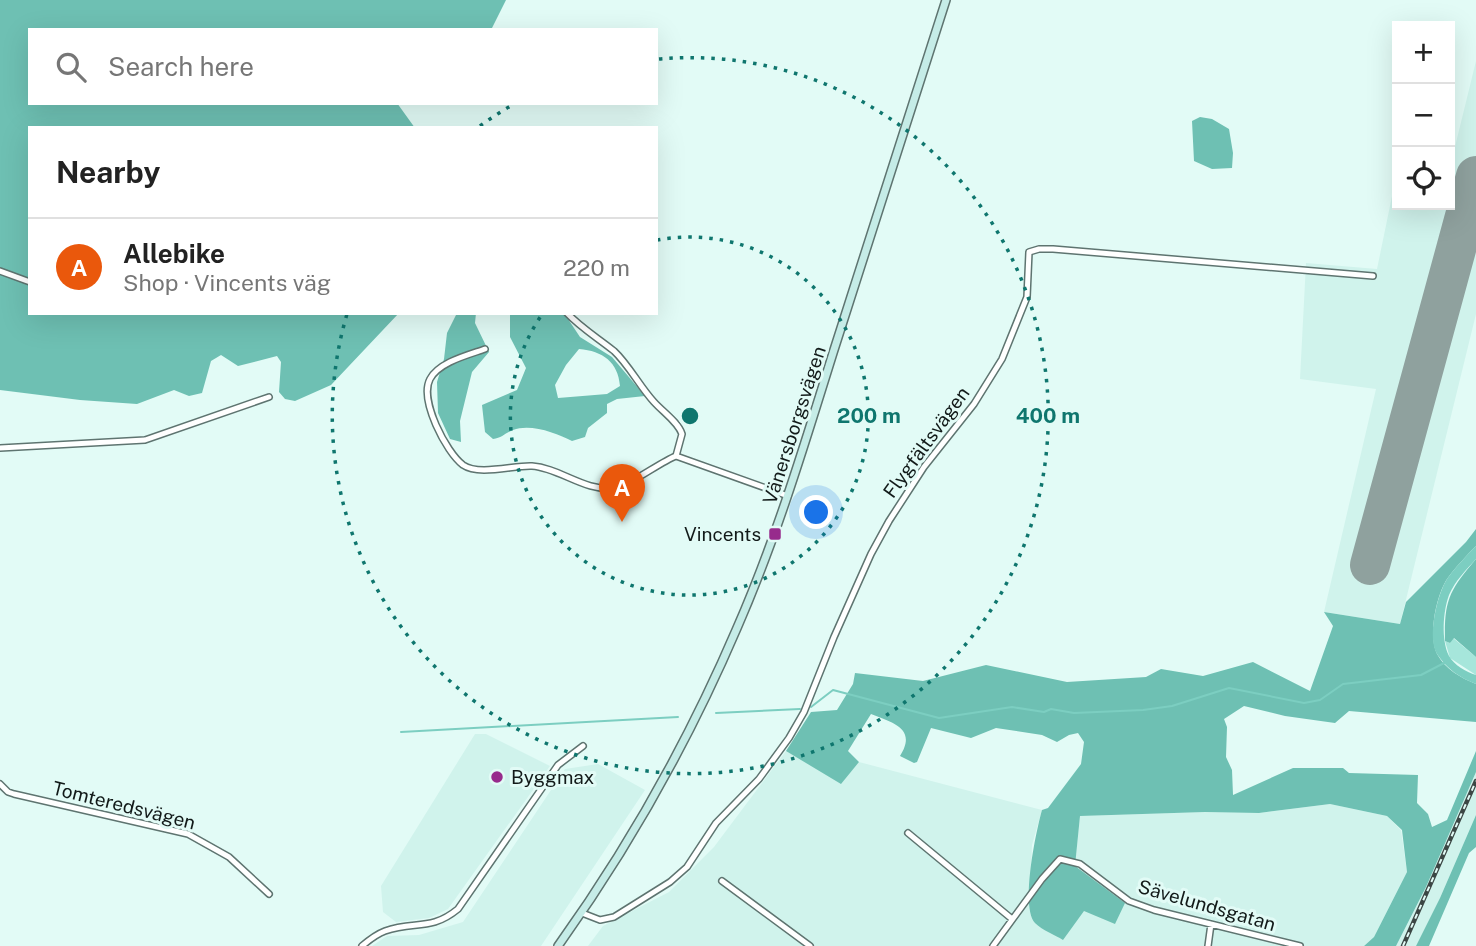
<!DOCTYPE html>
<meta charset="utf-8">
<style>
:root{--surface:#fff;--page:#f2f2f2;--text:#222;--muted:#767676;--line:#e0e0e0;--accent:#ea580c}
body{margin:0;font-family:"Public Sans",sans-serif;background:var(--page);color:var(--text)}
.controls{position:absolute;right:21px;top:21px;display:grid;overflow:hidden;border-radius:0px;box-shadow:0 7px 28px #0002}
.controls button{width:63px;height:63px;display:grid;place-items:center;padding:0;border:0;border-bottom:2px solid var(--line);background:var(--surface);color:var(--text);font:35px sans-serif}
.you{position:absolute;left:817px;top:513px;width:24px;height:24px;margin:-18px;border:5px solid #fff;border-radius:50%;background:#1a73e8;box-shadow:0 0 0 10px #1a73e833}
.badge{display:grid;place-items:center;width:46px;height:46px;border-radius:50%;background:var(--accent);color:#fff;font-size:23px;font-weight:700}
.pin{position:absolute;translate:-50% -58px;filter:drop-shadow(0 2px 4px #0008)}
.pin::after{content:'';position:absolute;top:37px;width:24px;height:21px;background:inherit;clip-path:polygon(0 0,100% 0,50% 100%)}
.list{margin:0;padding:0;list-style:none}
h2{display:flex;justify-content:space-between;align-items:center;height:91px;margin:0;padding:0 28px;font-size:30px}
h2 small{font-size:23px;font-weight:400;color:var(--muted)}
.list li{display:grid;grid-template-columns:46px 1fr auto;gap:21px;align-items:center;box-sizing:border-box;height:98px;padding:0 28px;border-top:2px solid var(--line)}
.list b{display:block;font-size:26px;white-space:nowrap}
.list p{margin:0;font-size:23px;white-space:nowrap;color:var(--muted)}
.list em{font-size:23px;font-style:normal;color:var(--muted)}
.icon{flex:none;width:38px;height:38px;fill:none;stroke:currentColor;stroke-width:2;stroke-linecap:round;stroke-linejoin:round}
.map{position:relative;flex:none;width:1476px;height:946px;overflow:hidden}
.search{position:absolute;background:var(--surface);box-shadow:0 7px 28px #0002;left:28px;top:28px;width:630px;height:77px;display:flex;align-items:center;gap:18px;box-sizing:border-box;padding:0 24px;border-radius:0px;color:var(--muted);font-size:26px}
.panel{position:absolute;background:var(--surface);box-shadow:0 7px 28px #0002;left:28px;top:126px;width:630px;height:189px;border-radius:0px}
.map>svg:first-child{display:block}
.built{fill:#d0f3ec}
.green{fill:#a6e6db}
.forest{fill:#6ec0b3;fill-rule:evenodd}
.water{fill:#7ccec1}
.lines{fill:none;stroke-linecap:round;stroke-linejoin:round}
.stream{stroke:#7ccec1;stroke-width:2}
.runway{stroke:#8fa19e;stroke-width:40}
.minor-casing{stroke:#5e7470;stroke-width:8}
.secondary-casing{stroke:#5e7470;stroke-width:10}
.minor{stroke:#fff;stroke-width:5}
.secondary{stroke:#c5ece7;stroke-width:7}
.rail-casing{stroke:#3c4745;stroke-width:4.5}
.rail{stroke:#e2fbf6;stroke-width:2;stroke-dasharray:5;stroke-linecap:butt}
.ring{fill:none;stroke:#0f766e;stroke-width:3.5;stroke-dasharray:3.5 7}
.poi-dot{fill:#972b8c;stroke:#e2fbf6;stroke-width:2.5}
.labels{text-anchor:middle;stroke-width:6;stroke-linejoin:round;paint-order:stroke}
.street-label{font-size:19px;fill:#121a19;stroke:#e2fbf6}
.poi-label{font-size:19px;fill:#121a19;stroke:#e2fbf6;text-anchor:end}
.centre{fill:#0f766e;stroke:#e2fbf6;stroke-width:3.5}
.ring-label{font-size:21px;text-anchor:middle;font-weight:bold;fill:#0f766e;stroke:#e2fbf6;stroke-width:6;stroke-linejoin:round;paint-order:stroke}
</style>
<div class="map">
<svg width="1476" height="946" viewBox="0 0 1476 946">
<rect width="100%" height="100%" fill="#e2fbf6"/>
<path class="built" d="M 1476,61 L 1476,314 L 1400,624 L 1324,612 L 1376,389 L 1300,379 L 1306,263 L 1377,269 L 1397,172 L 1397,205 L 1450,205 L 1450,159 L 1452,159 Z
M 475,734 L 486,734 L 550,766 L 448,909 L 429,918 L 396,922 L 383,912 L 381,886 Z
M 786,751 L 841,783 L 859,762 L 1042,810 L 1032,845 L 1031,873 L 1090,878 L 1075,866 L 1080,816 L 1205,812 L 1259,813 L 1330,804 L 1387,816 L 1401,830 L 1407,872 L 1374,937 L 1364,946 L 588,946 L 603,926 L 669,892 L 714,847 Z
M 598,764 L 645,790 L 541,946 L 372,946 L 387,936 L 419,935 L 463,922 L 565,769 Z
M 1476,772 L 1476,815 L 1440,898 L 1416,946 L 1396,946 L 1426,887 Z"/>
<path class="green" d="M 1453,638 L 1476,657 L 1476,675 L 1450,658 L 1445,641 L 1450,643 Z"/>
<path class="forest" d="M 0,0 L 506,0 L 491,30 L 30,30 L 30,103 L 397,103 L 415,128 L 30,128 L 30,313 L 399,313 L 331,385 L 295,401 L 285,399 L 279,392 L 281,362 L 277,356 L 238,366 L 221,355 L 211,361 L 202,393 L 189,396 L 174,390 L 137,404 L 80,400 L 0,390 Z
M 1200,117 L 1212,119 L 1229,129 L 1233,153 L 1232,168 L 1212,169 L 1194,161 L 1192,121 Z
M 457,313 L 476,313 L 475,323 L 489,352 L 472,372 L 460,421 L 461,442 L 450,439 L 438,413 L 437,382 L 444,359 L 447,333 Z
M 510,313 L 564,313 L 580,337 L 612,357 L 645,396 L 617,399 L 607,404 L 607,413 L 588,428 L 585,437 L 572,441 C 557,433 530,423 513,430 C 505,433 502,438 493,439 L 485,432 L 482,405 L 517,390 L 526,368 L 510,337 ZM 579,349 C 603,351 618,362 620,386 L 607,394 L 558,398 L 555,385 L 566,365 Z
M 1476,529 L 1476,546 C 1466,556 1455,568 1447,579 C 1436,596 1428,636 1437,654 C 1445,669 1461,678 1476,684 L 1476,722 L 1349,711 L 1335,723 L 1285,716 L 1244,706 L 1224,719 L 1227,727 L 1226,757 L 1232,770 L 1233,795 L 1293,768 L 1343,768 L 1349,773 L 1418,775 L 1417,803 L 1428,814 L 1432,827 L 1447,820 L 1476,751 L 1476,772 L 1426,887 L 1396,946 L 1364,946 L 1374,937 L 1407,872 L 1402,830 L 1387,816 L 1330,804 L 1259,813 L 1205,812 L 1080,816 L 1075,866 L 1125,903 L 1115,924 L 1084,911 L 1063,940 C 1055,935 1042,930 1035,923 C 1020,907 1036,831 1042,810 L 1048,808 L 1081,764 L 1084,742 L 1078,733 L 1069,735 L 1057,742 L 1042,735 L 996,728 L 971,738 L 931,728 L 917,762 L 914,763 L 900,756 C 917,729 894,723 871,714 L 848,751 L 859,762 L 841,784 L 786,751 L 811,712 L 837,710 L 853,684 L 855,673 L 923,681 L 986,665 L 1067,682 L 1146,677 L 1161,669 L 1203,676 L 1253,662 L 1310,691 L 1333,626 L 1324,612 L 1400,624 L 1406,602 L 1466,542 Z
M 1476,559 L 1476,657 L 1454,638 L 1450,643 L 1445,641 C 1444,599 1450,590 1476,559 Z
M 1476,815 L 1476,847 L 1469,853 L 1429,946 L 1416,946 L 1440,898 Z"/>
<path class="water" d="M 1476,546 L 1476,559 C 1466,570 1455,581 1449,595 C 1443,611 1441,640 1449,656 C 1454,665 1466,672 1476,675 L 1476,684 C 1460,678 1447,669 1437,654 C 1427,637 1437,595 1447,579 C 1455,568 1466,556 1476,546 Z"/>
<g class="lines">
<path class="stream" d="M 811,707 L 833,690 L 939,718 L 1012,707 L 1044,712 L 1051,709 L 1074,713 L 1143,710 L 1172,706 L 1229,688 L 1304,703 L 1320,700 L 1343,684 L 1421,675 L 1446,662
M 716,713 L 800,709
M 401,732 L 678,717"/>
<path class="runway" d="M 1370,565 L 1476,176"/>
<defs>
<path id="minor" d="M 0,271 L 30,282
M 567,313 C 581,328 598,338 614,351 C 629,365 640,387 654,402 C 663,412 678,422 682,434 L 676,456
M 485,349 C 468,355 439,362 430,379 C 419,400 446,452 463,465 C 479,476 514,465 532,466 C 560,468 585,492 614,488 C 628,487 660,462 676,456 L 788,496
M 0,448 L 145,440 L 269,397
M 0,784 L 8,792 L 14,794 L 188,834 L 229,857 L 269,894
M 908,833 L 1012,919
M 722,881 L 810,946
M 582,913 L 600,920 L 614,917 L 670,882 L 687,867 L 716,823 L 759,779 L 789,738 L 804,712 L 834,637 L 871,554 L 889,521 L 924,467 L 974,404 L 1002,359 L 1027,297 L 1029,252 L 1039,249 L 1053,249 L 1373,276
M 362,946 C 369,940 377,934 385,931 C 414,920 430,932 458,909 L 558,765 L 583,746
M 993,946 L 1042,879 L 1060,859 L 1080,864 L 1129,901 L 1154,910 L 1300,946
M 1208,946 L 1211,924"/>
<path id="secondary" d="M 558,946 C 629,847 689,740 737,628 C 776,539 804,446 833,353 C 871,235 908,118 946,0"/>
</defs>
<use href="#minor" class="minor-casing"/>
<use href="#secondary" class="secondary-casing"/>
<use href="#minor" class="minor"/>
<use href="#secondary" class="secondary"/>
<defs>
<path id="rail" d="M 1403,946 L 1476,781"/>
</defs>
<use href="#rail" class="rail-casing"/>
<use href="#rail" class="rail"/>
</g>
<g class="ring">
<path d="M657 240A179 179 0 1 1 543 313"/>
<path d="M480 126A358 358 0 0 1 514 104M659 59A358 358 0 1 1 347 314"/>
</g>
<g class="poi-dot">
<rect x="768" y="527" width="14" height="14" rx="3.5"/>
<circle cx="497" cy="777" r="7"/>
</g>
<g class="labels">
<g class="street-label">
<text transform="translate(794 425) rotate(-72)" y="7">Vänersborgsvägen</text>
<text transform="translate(926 442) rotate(-54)" y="7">Flygfältsvägen</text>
<text transform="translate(124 805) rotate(14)" y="7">Tomteredsvägen</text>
<text transform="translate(1207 905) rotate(16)" y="7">Sävelundsgatan</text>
</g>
<g class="poi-label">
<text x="761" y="541">Vincents</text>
<text x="511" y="784" text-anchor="start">Byggmax</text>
</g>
</g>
<circle cx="690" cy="416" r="10" class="centre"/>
<g class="ring-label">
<text x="869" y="423">200 m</text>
<text x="1048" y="423">400 m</text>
</g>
</svg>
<div class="controls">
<button>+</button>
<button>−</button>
<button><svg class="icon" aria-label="locate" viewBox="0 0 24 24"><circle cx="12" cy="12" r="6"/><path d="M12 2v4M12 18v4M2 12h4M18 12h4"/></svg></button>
</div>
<div class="you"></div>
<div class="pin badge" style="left:622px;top:522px">A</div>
<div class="search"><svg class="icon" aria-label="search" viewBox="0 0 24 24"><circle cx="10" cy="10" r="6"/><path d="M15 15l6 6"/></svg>Search here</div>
<section class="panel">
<h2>Nearby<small></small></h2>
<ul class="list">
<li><span class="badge">A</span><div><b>Allebike</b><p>Shop · Vincents väg</p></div><em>220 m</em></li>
</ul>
</section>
</div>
